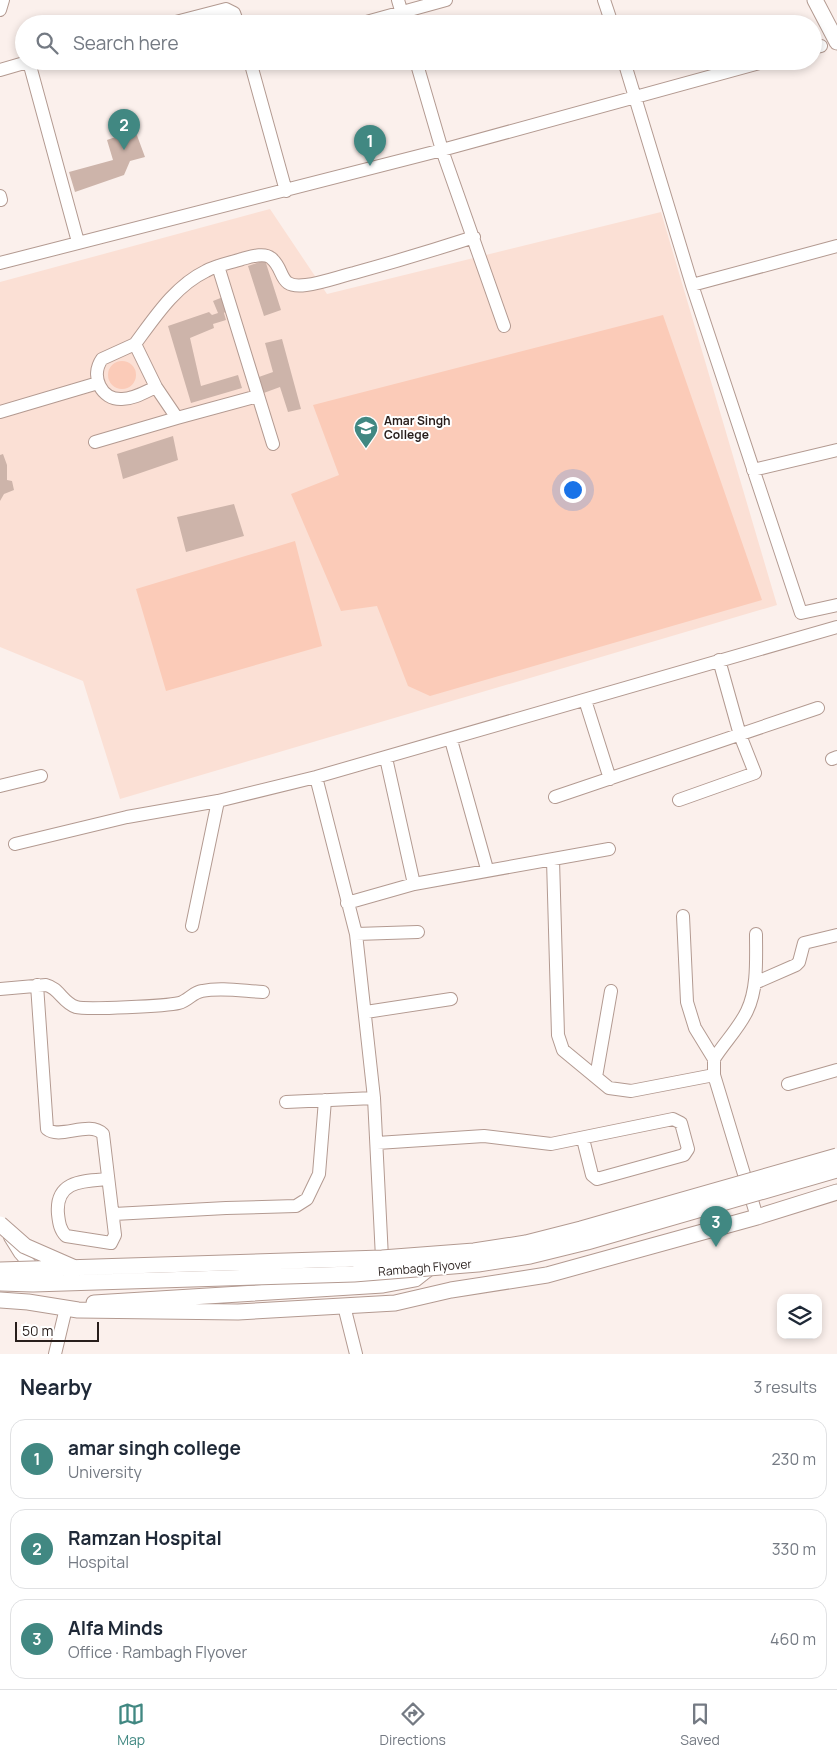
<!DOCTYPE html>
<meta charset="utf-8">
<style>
:root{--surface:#fff;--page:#f6f6f7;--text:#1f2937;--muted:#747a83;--line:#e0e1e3;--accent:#418882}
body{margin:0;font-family:Manrope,sans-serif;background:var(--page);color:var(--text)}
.controls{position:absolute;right:15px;bottom:15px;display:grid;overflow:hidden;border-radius:10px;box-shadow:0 2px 8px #0003}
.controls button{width:45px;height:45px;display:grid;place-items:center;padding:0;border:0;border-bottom:1px solid var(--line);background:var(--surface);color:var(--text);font:25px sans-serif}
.scale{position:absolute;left:15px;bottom:12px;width:84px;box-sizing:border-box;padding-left:5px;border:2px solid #281e1b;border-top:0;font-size:14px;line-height:18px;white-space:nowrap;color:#281e1b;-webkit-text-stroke:4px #fff;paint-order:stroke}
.you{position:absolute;left:572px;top:489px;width:18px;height:18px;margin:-12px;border:4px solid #fff;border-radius:50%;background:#1a73e8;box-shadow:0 0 0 8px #1a73e833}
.badge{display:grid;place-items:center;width:32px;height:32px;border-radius:50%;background:var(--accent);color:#fff;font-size:16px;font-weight:700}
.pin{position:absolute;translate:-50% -41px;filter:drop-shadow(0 1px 2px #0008)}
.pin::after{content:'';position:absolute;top:26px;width:18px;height:15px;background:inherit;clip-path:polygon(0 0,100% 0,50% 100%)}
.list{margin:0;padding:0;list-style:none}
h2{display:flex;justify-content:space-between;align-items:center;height:65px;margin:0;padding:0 20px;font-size:21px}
h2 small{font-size:16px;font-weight:400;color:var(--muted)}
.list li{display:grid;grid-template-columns:32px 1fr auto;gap:15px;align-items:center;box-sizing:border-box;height:80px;margin:0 10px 10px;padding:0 10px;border:1px solid var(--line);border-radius:15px}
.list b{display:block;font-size:19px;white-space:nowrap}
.list p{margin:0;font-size:16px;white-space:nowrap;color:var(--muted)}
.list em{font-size:16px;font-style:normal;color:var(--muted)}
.icon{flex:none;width:28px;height:28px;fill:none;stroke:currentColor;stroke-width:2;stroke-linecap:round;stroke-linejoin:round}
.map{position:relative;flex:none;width:837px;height:1354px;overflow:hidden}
.search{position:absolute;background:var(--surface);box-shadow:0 2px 8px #0003;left:15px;right:15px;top:15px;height:55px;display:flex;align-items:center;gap:12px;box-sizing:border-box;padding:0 18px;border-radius:28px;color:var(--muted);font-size:19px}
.sheet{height:335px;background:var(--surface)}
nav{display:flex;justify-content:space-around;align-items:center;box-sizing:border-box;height:70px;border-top:1px solid var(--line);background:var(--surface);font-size:14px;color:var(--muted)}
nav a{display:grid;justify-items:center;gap:2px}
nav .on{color:var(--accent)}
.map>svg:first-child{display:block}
.built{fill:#fbe0d5}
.green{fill:#fbcbb8}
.building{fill:#cdb4aa}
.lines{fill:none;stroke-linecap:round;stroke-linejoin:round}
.minor-casing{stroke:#b39a91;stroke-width:14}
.major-casing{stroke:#b39a91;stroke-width:17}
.minor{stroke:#fff;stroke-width:12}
.major{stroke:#fff;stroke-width:15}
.major-bridge-casing{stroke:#b39a91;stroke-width:17;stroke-linecap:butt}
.major-bridge{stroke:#fff;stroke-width:15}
.labels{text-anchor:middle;stroke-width:4;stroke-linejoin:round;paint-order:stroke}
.poi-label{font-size:12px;font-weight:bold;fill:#281e1b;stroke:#fff;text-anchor:start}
.street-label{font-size:12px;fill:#281e1b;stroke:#fff}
</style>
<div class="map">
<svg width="837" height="1354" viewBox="0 0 837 1354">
<rect width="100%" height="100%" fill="#fbf0ec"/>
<path class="built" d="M 270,209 L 327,294 L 661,212 L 777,605 L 120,799 L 83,681 L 0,647 L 0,282 Z"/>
<path class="green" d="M 663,315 L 762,600 L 430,696 L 408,686 L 377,606 L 341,611 L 291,494 L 339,475 L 313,405 Z
M108 375a14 14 0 1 1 28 0a14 14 0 1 1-28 0Z
M 295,541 L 322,646 L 166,691 L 136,589 Z"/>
<path class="building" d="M 135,130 L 145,157 L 130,161 L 124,175 L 75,192 L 69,172 L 113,160 L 107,140 Z
M 265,260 L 281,310 L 264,316 L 248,266 Z
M 223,297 L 228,309 L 224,313 L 226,320 L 213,324 L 214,328 L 190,338 L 201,386 L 238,375 L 242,388 L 191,403 L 168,326 L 209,312 L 212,315 L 218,313 L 213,301 Z
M 282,339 L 301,409 L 288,412 L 280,387 L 261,394 L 256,378 L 273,372 L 265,343 Z
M 173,436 L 178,460 L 123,479 L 117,454 Z
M 3,454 L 7,465 L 7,480 L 12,481 L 14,490 L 4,494 L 0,501 L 0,455 Z
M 234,504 L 244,536 L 186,552 L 177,517 Z"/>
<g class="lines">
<defs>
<path id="minor" d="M 398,0 L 405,24
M 604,0 L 612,24
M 0,10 L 3,0
M 168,24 L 226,9 L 234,13 L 238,24
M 359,24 L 446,0
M 813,48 L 821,46
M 250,61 L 286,191
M 416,61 L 442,150 L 504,326
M 624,61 L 692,285 L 801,613 L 837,605
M 29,62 L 78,242
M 0,70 L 31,61
M 0,196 L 1,200
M 0,263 L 442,150 L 767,61
M 218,266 L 273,444
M 692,285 L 837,246
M 135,344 L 102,359 C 90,376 101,400 122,399 C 134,399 145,392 156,387
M 258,396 L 177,418 L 156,387 L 135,344 C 155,317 175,286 206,271 C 217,265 230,263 242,259 C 250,257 264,252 271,258 C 286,270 277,289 306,285 C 322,283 338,277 354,273 C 394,262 434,250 474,237
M 0,412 L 98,383
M 95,442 L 177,418
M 753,470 L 837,450
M 585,700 L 610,779
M 451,740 L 487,869
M 386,758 L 414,884
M 832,759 L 837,757
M 316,777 L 356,934 L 374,1098 L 382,1258
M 0,786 L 41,776
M 555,797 L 818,708
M 679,800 L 755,773 L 740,735 L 719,660
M 15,844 L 127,817 L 218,801 L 316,777 L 837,627
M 553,860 L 558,1035 L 563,1050 L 609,1088 L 631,1091 L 714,1075
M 347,903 L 414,884 L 609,849
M 683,916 L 687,1002 L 695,1028 L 714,1059
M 192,926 L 218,801
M 356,934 L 418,932
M 756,934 C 756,959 758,988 747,1011 C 739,1028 724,1043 714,1059 L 714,1075 L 757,1217
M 755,983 L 796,965 L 799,962 L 804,943 L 837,935
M 37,985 L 47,1129 C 60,1140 89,1120 103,1134 L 115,1235 L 111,1243 L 66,1236 C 60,1230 59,1223 58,1214 C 55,1180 84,1181 108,1179
M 0,989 L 46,985 C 59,988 63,1003 76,1007 C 86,1010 167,1006 179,1003 C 188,1001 193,992 202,991 C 221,987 243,991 263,992
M 366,1012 L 451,999
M 596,1077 L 611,991
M 788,1084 L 837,1070
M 286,1102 L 374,1098
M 377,1143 L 484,1136 L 551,1144 L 673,1119 L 681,1123 L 688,1149 L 684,1155 L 597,1179 L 592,1175 L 583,1139
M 114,1214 L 226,1208 L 296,1206 L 307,1199 L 319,1174 L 325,1100
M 10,1237 L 20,1253 L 39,1275
M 344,1306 L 356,1354
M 55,1354 L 66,1308"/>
<path id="major" d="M 815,0 L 837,42
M 0,1300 L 28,1302 L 78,1310 L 238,1312 L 395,1303 L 451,1290 L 547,1275 L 757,1217 L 837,1192
M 94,1303 L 383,1285 L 415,1279 L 429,1268"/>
</defs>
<use href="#minor" class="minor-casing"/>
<use href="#major" class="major-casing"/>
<use href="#minor" class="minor"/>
<use href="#major" class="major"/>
<defs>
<path id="major-bridge" d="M 0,1224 L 25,1246 L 73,1267
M 0,1270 L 382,1258 L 474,1251 L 526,1243 L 581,1229 L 837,1156
M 0,1283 L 33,1284 L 354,1274 L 478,1264 L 530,1256 L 587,1242 L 837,1170"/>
</defs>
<use href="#major-bridge" class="major-bridge-casing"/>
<use href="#major-bridge" class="major-bridge"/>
</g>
<defs>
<symbol id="university-pin" viewBox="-11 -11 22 30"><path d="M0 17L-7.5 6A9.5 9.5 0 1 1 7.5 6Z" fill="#418882" stroke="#fff"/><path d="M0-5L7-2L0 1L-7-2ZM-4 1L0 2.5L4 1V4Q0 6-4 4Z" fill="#fff"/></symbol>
</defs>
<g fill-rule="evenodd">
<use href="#university-pin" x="352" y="414" width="28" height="38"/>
</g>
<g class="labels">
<g class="poi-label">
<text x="384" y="425">Amar Singh<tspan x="384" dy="14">College</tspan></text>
</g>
<g class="street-label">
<text transform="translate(425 1268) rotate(-5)" y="4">Rambagh Flyover</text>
</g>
</g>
</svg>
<div class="controls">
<button><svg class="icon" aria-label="layers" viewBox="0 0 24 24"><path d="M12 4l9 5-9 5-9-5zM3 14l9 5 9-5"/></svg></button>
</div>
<div class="scale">50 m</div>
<div class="you"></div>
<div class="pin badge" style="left:370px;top:166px">1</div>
<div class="pin badge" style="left:124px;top:150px">2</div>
<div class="pin badge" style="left:716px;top:1247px">3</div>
<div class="search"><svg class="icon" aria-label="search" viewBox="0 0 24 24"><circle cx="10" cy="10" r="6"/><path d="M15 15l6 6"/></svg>Search here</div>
</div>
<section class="sheet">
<h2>Nearby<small>3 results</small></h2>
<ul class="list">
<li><span class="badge">1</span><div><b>amar singh college</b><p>University</p></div><em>230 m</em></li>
<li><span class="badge">2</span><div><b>Ramzan Hospital</b><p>Hospital</p></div><em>330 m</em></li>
<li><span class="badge">3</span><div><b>Alfa Minds</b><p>Office · Rambagh Flyover</p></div><em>460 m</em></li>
</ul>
</section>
<nav>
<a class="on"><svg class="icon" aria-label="map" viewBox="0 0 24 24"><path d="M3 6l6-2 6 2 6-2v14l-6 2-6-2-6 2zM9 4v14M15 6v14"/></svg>Map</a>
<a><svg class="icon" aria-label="directions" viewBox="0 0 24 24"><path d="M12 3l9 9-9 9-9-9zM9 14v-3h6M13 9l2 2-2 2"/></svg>Directions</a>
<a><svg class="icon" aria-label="saved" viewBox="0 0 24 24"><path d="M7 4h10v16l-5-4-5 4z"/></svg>Saved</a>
</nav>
